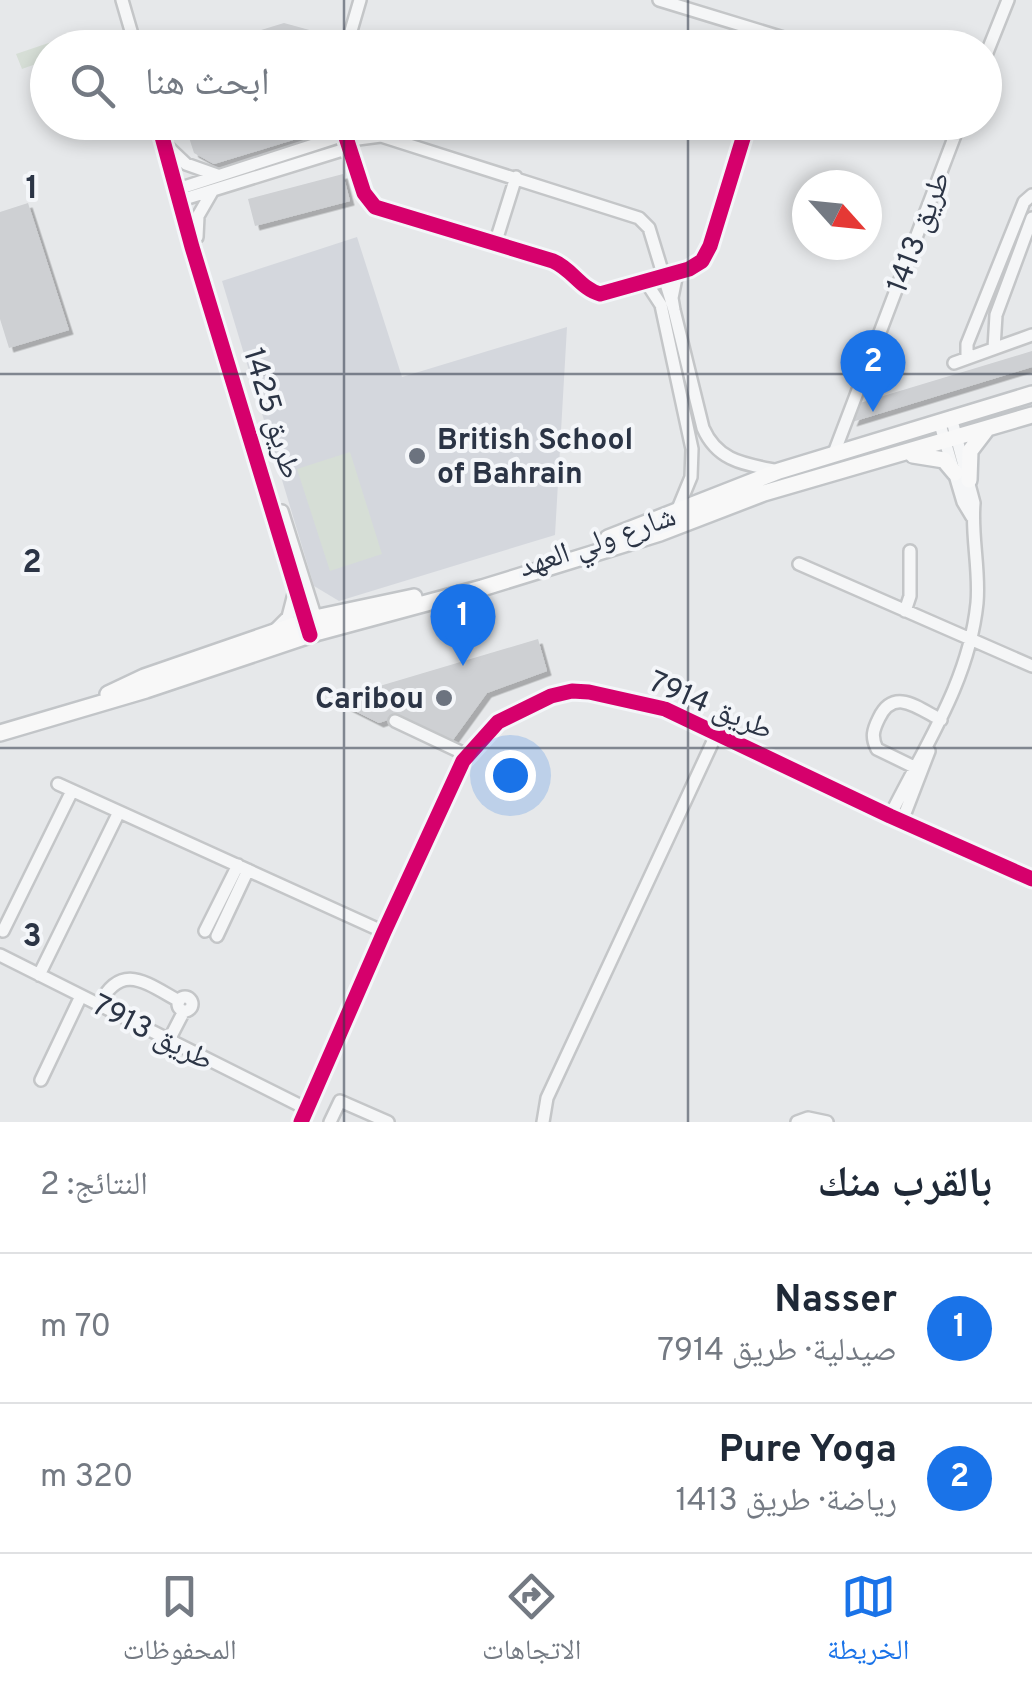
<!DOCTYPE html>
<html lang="ar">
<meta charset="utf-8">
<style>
:root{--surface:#fff;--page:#f6f6f7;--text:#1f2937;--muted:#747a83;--line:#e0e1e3;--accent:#1a73e8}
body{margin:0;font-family:Overpass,"Noto Naskh Arabic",sans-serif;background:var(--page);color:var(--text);direction:rtl}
.compass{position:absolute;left:792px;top:170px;width:90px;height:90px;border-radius:50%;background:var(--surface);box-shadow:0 5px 15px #0003;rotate:117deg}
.you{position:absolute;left:510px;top:775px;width:35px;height:35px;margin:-25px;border:8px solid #fff;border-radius:50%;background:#1a73e8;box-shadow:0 0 0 15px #1a73e833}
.badge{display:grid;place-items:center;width:65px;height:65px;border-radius:50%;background:var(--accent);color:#fff;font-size:32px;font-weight:700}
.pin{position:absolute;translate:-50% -82px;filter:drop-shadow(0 2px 5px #0008)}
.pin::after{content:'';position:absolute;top:52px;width:35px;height:30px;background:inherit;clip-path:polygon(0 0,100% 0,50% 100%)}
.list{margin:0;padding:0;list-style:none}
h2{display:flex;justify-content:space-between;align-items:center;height:130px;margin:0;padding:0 40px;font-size:42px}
h2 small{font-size:32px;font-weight:400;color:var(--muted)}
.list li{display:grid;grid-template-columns:65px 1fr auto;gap:30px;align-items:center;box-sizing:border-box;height:150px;padding:0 40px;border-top:2px solid var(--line)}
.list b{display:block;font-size:38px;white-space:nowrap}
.list p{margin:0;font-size:32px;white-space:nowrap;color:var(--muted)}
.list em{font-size:32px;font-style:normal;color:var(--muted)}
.icon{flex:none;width:55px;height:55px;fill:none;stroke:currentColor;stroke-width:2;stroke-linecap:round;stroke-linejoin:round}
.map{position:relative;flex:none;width:1032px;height:1122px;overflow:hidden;direction:ltr}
.search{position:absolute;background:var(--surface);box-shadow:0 5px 15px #0003;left:30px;right:30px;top:30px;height:110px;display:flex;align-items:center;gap:25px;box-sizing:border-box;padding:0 35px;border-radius:55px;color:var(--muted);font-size:38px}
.sheet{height:430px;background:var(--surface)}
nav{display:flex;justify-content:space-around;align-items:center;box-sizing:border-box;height:140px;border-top:2px solid var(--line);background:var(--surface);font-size:28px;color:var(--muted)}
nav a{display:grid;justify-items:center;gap:5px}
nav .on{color:var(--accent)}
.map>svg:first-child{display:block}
.built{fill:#d4d7dd}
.green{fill:#d6ded6}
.building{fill:#ced0d3;filter:url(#shadow)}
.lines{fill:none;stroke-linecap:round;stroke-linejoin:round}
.minor-casing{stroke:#c4c6c8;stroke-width:16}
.major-casing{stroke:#c2c5c8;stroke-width:20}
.minor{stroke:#f5f6f7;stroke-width:11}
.major{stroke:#f8f8f8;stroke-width:15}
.cycleway-casing{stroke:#f4f6f9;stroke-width:21}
.cycleway{stroke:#d6006c;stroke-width:15}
.grid{fill:none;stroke:#2b3445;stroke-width:2.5;stroke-opacity:0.55}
.poi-dot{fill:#6c737f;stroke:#f4f6f9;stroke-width:4}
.labels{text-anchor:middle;stroke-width:8;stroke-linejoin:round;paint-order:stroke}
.street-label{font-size:30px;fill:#2b3445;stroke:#f4f6f9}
.poi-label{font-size:30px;font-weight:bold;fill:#2b3445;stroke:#f4f6f9;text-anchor:start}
.grid-label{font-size:32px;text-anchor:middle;font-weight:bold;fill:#2b3445;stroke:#f4f6f9;stroke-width:8;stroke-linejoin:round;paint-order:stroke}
</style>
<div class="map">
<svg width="1032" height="1122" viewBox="0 0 1032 1122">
<defs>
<filter id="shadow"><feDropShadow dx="4.5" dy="4.5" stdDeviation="0" flood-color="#0004"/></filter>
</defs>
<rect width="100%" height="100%" fill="#e6e8ea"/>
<path class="built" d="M 357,237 L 402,377 L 567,327 L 555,535 L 339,601 L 314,586 L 222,281 Z"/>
<path class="green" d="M 84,31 L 85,47 L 48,48 L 47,60 L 22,69 L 16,54 Z
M 350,452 L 382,554 L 330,571 L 297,469 Z"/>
<path class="building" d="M 284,23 L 335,37 L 332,48 L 202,48 Z
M 184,122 L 327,122 L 329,129 L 214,164 L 194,153 Z
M 343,174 L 350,201 L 255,226 L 248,199 Z
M 28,203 L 69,330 L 9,348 L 0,319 L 0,212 Z
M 1032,351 L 1032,367 L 852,422 L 860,403 Z
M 538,639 L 547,671 L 487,693 L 450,744 L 396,717 L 379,723 L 343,705 L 346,696 Z"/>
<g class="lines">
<defs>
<path id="minor" d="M 122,0 L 136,48
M 659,0 L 816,48
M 346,48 L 360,0
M 984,60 L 1008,0
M 158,122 L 192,247 L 308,626
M 341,122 L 364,193 L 375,207 L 553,261 C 572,269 581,289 600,294 L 689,269 L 702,261 L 710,246 L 748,122
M 166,145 L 186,164 L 217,175
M 178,189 L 341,136 L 358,139 L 381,136 L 639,218 L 649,228 L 674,310
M 181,200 L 349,148
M 197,237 L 198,216 L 213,190
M 495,244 L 516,177
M 677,273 L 672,298 L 674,310 L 703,428 C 718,462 745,464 779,471
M 646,282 L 661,305 L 692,449 L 691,477 L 677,511
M 994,348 L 996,315 L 1032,218
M 967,358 L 967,344 L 1024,202 L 1032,195
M 954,363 L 1032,335
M 939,421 L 963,502 L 972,517
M 834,453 L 960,122
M 282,511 L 317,622
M 799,564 L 1032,666
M 905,611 L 910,596 L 910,551
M 275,630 L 288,617 L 295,590
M 395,721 L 467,755
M 914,767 L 877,749 C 871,737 873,730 879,718 C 894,687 918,708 941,720
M 58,784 L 384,932
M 890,816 C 924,747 969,682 977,603 C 980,569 971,536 974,503 L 951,417
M 902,821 L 929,751
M 3,931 L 72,791
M 205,931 L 238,865
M 217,936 L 248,870
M 0,955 L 307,1109
M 39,975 L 119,812
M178 1004a7 7 0 1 1 14 0a7 7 0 1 1-14 0Z
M 99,1005 C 121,961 146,983 179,1001
M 169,1040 L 184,1011
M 41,1080 L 81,996
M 301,1122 L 384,932 L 463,761 L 498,722 L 551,696 L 572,691 L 589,692 L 665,709 L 890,816 L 1032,879
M 330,1122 L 340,1101 L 388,1122
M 543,1122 L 547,1098 L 716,735
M 797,1122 L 808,1118 L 827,1122"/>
<path id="major" d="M 913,455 L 944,460 L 955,473
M 969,480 L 970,451 L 986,430
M 608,538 L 779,471 L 1032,394
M 108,694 L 144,677 L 315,618 L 414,597
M 0,733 L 146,690 L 319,632 L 482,588 L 660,533 L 764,493 L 1032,415"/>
</defs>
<use href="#minor" class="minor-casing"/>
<use href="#major" class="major-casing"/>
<use href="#minor" class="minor"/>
<use href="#major" class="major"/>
<defs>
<path id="cycleway" d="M 158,122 L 192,247 L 310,635
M 341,122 L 364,193 L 375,207 L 553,261 C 572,269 581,289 600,294 L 689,269 L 702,261 L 710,246 L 748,122
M 301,1122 L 384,932 L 463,761 L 498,722 L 551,696 L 572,691 L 589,692 L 665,709 L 890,816 L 1032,879"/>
</defs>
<use href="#cycleway" class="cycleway-casing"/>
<use href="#cycleway" class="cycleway"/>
</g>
<path class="grid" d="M 344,0 L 344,48M 688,0 L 688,48M 344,122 L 344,1122M 688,122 L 688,1122M 0,374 L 1032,374M 0,748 L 1032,748"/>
<g class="poi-dot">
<circle cx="417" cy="456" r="10"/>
<circle cx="444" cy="698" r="10"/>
</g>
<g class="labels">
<g class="street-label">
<text transform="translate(918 232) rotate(-69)" y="10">طريق 1413</text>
<text transform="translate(273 413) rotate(73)" y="10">طريق 1425</text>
<text transform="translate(597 541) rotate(-19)" y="10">شارع ولي العهد</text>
<text transform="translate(711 705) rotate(23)" y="10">طريق 7914</text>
<text transform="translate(153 1032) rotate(27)" y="10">طريق 7913</text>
</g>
<g class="poi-label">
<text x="437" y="449">British School<tspan x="437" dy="34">of Bahrain</tspan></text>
<text x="424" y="708" text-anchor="end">Caribou</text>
</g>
</g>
<g class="grid-label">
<text x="32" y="198">1</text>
<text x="32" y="572">2</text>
<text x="32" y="946">3</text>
</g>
</svg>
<svg class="compass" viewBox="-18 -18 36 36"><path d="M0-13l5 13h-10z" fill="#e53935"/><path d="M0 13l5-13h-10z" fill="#747a83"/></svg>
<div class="you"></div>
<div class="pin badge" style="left:463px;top:666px">1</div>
<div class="pin badge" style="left:873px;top:412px">2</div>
<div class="search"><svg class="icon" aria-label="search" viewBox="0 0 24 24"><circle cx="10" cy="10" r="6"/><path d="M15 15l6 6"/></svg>ابحث هنا</div>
</div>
<section class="sheet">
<h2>بالقرب منك<small>النتائج: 2</small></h2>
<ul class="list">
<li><span class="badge">1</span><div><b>Nasser</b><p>صيدلية · طريق 7914</p></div><em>70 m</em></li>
<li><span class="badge">2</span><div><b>Pure Yoga</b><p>رياضة · طريق 1413</p></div><em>320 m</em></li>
</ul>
</section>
<nav>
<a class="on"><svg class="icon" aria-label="map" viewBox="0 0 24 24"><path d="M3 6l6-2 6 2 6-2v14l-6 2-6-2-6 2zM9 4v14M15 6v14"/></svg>الخريطة</a>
<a><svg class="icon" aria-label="directions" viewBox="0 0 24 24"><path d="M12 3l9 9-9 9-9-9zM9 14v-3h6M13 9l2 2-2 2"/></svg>الاتجاهات</a>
<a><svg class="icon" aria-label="saved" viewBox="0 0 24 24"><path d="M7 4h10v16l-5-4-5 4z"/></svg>المحفوظات</a>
</nav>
